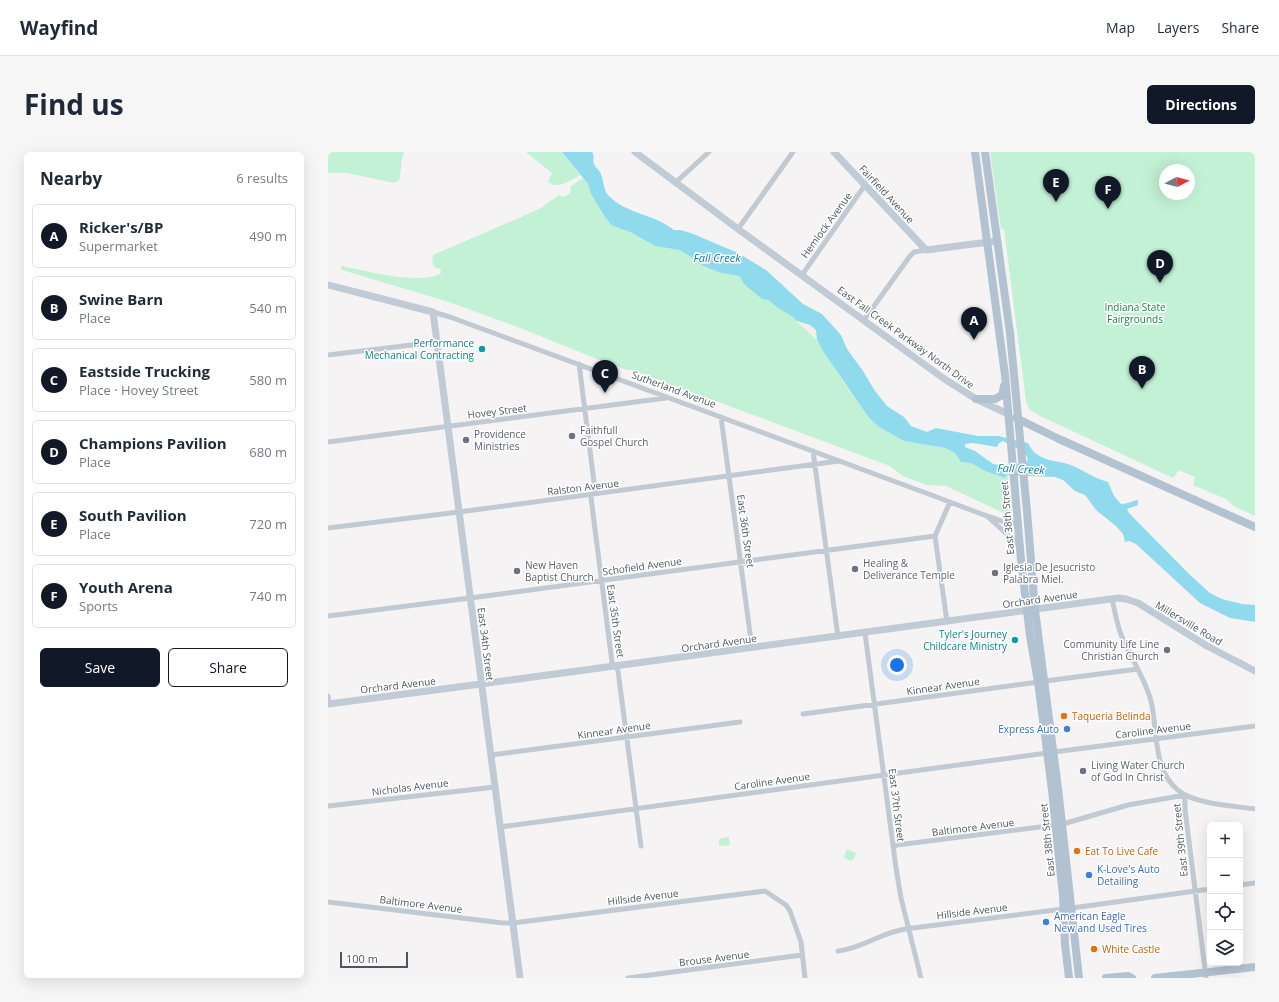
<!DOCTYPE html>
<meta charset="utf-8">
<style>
:root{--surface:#fff;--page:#f6f6f7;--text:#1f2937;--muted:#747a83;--line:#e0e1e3;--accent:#111827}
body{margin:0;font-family:"Open Sans",sans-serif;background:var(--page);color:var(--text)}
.controls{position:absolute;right:12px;bottom:12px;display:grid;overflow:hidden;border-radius:6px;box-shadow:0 4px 16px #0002}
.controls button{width:36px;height:36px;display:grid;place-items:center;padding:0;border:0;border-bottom:1px solid var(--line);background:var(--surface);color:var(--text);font:20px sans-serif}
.compass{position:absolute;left:831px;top:12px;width:36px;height:36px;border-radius:50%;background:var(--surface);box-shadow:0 4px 16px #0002;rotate:83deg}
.scale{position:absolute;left:12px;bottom:10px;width:68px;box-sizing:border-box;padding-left:4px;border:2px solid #4a5661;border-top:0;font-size:11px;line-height:14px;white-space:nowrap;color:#4a5661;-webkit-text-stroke:3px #fff;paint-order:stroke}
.you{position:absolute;left:569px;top:513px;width:14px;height:14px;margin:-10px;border:3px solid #fff;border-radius:50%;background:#1a73e8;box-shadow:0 0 0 6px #1a73e833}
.badge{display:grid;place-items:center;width:26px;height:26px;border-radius:50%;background:var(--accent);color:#fff;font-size:13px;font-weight:700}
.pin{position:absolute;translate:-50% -33px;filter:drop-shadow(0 1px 2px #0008)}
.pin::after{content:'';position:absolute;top:21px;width:14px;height:12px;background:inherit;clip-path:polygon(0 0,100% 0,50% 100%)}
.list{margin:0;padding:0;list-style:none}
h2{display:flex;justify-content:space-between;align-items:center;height:52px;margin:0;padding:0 16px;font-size:17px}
h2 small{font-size:13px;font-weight:400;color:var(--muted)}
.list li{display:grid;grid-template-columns:26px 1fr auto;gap:12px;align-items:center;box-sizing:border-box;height:64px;margin:0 8px 8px;padding:0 8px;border:1px solid var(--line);border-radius:6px}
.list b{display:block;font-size:15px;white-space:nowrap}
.list p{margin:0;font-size:13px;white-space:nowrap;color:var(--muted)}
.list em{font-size:13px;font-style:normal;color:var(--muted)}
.actions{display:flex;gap:8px;padding:12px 16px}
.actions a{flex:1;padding:9px 0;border:1px solid var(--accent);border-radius:6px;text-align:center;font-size:14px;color:var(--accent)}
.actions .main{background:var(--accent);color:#fff}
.icon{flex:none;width:22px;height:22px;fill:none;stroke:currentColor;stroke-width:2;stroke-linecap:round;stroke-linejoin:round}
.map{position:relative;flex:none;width:927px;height:826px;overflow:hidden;border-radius:6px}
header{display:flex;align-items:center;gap:24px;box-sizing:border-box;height:56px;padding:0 20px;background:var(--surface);border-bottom:1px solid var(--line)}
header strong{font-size:19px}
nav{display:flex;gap:22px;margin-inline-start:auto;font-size:14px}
.intro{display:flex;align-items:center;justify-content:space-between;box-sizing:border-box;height:96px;padding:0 24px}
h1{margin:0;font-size:28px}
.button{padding:10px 18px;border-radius:6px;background:var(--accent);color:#fff;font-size:14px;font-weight:700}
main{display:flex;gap:24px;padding:0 24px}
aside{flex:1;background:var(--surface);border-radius:6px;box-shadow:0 4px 16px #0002}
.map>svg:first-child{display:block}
.green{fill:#c3f1d5;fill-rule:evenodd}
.sand{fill:#f5f0e5}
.water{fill:#90daee;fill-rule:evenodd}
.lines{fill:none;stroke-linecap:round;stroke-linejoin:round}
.street{stroke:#c1cad2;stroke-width:5}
.secondary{stroke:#c1cbd6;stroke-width:7}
.primary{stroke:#b3c2d1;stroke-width:8}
.culture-dot{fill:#0f9aa8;stroke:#fff;stroke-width:1.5}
.worship-dot{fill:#6b7280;stroke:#fff;stroke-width:1.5}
.food-dot{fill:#e8710a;stroke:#fff;stroke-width:1.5}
.shop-dot{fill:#3f7fe0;stroke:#fff;stroke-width:1.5}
.labels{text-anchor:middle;stroke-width:3;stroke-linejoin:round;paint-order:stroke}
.street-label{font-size:10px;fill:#4a5661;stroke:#fff}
.park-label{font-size:10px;fill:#17864f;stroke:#fff}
.culture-label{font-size:10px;fill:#0d838f;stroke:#fff;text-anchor:end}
.worship-label{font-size:10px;fill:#5b616d;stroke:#fff;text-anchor:start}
.food-label{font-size:10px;fill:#c56008;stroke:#fff;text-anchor:start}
.shop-label{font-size:10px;fill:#366cbe;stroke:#fff;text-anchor:start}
.water-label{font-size:11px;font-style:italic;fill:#0c7c9b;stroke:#fff}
</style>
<header>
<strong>Wayfind</strong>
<nav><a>Map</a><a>Layers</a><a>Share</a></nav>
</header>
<div class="intro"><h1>Find us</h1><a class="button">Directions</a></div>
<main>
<aside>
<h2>Nearby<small>6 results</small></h2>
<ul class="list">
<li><span class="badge">A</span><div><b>Ricker's/BP</b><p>Supermarket</p></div><em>490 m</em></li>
<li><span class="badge">B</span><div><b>Swine Barn</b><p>Place</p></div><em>540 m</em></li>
<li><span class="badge">C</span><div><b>Eastside Trucking</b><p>Place · Hovey Street</p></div><em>580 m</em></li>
<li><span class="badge">D</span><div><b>Champions Pavilion</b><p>Place</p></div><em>680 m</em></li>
<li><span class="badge">E</span><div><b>South Pavilion</b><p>Place</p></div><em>720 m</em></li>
<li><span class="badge">F</span><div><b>Youth Arena</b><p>Sports</p></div><em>740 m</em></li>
</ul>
<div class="actions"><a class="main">Save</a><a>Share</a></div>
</aside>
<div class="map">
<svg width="927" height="826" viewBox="0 0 927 826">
<rect width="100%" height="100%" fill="#f5f3f3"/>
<path class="green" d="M 0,0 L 76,0 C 72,9 74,18 71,28 L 66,31 L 19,21 L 0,21 Z
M 198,0 L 234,0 L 252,23 C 243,28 230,38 220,30 L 224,21 Z
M 662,0 L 927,0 L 927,364 L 907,355 L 898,347 L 865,333 L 867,325 L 851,318 L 845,326 L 710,263 L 701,257 L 698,249 L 676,77 L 673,77 ZM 837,18 L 861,18 L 861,42 L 837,42 Z
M 255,26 L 260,32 L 263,42 L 277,65 L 283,73 L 304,81 L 327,94 L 351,98 L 365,106 L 375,114 L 393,121 L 412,124 L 417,132 L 440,148 L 450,156 L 462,163 L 489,188 L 514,228 L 541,266 L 551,275 L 576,289 L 617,296 L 627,301 L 633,310 C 645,310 648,314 657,319 C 664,322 670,322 676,326 L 680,323 L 683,358 L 680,363 L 618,334 L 599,333 L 575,324 L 562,314 L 304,218 L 299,218 L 279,211 L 192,176 L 124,151 L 14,118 L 13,116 L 14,114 C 41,119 87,133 112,122 L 113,119 L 112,117 C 103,114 104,113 105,103 L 200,62 L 213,56 L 231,43 C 236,46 238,44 242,41 L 243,34 Z
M 401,685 L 402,693 L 394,694 L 391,693 L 391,689 L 393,686 Z
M 519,697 L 528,701 L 526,707 L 522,709 L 516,706 Z"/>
<path class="sand" d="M 469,169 L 482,173 L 488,178 L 489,188 Z"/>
<path class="water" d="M 234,0 L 264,0 C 267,4 264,8 266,12 C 268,16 271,18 273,22 C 276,29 275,37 280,43 C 297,62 327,62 346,78 L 352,78 L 363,81 L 410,101 L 438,118 L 475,152 L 494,162 L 513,183 L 519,197 L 535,219 L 547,239 L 559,254 L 576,265 L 583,274 L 599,280 L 608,276 L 650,284 L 670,284 L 700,291 C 703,296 705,300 710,303 C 719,309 730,309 740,312 C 754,317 765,326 780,330 L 786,344 L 793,352 C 799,352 804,349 810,348 L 810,353 L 799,357 L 801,361 L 861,422 L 882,441 L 894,447 L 914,452 L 927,453 L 927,470 L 902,466 L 872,451 L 808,392 L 801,389 L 797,390 L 795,382 L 788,374 L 768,358 L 757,343 L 747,339 L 735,328 L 727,325 L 679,323 L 676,326 C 670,322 664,322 657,319 C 648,314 645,310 633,310 L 627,301 L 617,296 L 576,289 L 551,275 L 541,266 L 497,202 L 489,188 L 488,178 L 482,173 L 469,169 L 462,163 L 450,156 L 440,148 L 434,147 L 416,132 L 412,124 L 393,121 L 375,114 L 365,106 L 351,98 L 327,94 L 304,81 L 283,73 L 277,65 L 263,42 L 260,32 ZM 675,289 C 683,294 698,297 700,308 L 698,310 L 678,314 L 665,312 L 647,299 L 637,295 L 637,292 L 645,291 L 669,295 L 671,291 Z"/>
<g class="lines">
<path class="street" d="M 347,31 L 381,0
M 410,77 L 465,0
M 474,123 L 537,33
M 105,160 L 122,165 L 606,344 L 656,363 C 667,366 679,373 690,371
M 536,168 L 582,104 L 586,100 L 598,98
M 0,203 L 109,190
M 251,212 L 267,338 L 263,346 L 284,510 L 286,515
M 393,265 L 424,496
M 0,290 L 338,246
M 485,299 L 510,485
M 660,365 L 691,393
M 0,376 L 131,360 L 511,309
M 784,447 C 787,460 789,473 794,485 C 803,507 817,526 823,549 C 830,577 824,619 851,639 C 867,652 906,654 927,657
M 0,464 L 142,446 L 607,384
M 619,470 L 607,384 L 622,350
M 537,481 L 568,716 L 573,746 L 593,826
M 288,515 L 290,519 L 313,694
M 717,529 L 810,517
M 0,544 L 1,551
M 475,562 L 710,530
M 726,600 L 927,574
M 163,603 L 412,570
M 0,654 L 167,635
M 735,672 L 800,653 L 857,643 L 857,657 L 878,826
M 172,675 L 719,601
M 565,695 L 569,693 L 728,673
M 912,733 L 927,731
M 0,750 L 175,771 L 185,771 L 437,739 L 458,753 L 462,759 L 473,790 L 477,826
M 744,756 L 882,737
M 510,799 C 535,796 552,781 577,777 L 735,757
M 300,826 L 474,803"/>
<path class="secondary" d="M 307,0 L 410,77 L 615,226 L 648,247 L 680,262
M 506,0 L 598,98 L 669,89
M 0,133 L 105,160 L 192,826
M 0,552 L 153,532 L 790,446 L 798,447 L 810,451 L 879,494 L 927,519"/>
<path class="primary" d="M 647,0 L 677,223 L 693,408 L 702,484 L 710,530 L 724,638 L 735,744 L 737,792 L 741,826
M 657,0 L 682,181 L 699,359 L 707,458 L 730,636 L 751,826
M 648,247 L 667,247 L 674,243 L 676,234
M 688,266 L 731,287 L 927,375
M 778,826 L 800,824 L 804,826
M 827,826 L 927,815"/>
</g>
<g class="culture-dot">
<circle cx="154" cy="197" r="4"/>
<circle cx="687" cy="488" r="4"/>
</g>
<g class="worship-dot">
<circle cx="244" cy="284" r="4"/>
<circle cx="138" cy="288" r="4"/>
<circle cx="527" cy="417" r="4"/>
<circle cx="189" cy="419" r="4"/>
<circle cx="667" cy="421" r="4"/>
<circle cx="839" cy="498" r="4"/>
<circle cx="755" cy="619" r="4"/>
</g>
<g class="food-dot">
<circle cx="736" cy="564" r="4"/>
<circle cx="749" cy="699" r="4"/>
<circle cx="766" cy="797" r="4"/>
</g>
<g class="shop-dot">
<circle cx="739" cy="577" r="4"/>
<circle cx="761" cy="723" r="4"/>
<circle cx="718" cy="770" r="4"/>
</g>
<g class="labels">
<g class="street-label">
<text transform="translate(559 42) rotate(47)" y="4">Fairfield Avenue</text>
<text transform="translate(498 73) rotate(-54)" y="4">Hemlock Avenue</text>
<text transform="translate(578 185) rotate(36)" y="4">East Fall Creek Parkway North Drive</text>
<text transform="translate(346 237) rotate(20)" y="4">Sutherland Avenue</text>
<text transform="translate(169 259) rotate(-7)" y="4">Hovey Street</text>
<text transform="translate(255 335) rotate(-7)" y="4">Ralston Avenue</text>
<text transform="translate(679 366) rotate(-95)" y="4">East 38th Street</text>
<text transform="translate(418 379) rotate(82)" y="4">East 36th Street</text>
<text transform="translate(314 414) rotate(-8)" y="4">Schofield Avenue</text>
<text transform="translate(712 447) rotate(-8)" y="4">Orchard Avenue</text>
<text transform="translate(288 469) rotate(82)" y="4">East 35th Street</text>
<text transform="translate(861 471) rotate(31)" y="4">Millersville Road</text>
<text transform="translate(391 491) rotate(-8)" y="4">Orchard Avenue</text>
<text transform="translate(158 492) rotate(83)" y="4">East 34th Street</text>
<text transform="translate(70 533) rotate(-7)" y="4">Orchard Avenue</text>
<text transform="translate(615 534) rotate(-8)" y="4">Kinnear Avenue</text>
<text transform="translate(286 578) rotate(-8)" y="4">Kinnear Avenue</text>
<text transform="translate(825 578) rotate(-7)" y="4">Caroline Avenue</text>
<text transform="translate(444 629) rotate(-8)" y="4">Caroline Avenue</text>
<text transform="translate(82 635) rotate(-7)" y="4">Nicholas Avenue</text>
<text transform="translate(569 653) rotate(83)" y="4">East 37th Street</text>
<text transform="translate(645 675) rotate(-7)" y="4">Baltimore Avenue</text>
<text transform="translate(719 688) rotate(-96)" y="4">East 38th Street</text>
<text transform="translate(852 688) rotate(-96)" y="4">East 39th Street</text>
<text transform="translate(315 745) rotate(-7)" y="4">Hillside Avenue</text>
<text transform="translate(93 752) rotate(7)" y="4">Baltimore Avenue</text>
<text transform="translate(644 759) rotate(-7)" y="4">Hillside Avenue</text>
<text transform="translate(386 806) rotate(-7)" y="4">Brouse Avenue</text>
</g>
<g class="park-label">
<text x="807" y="159">Indiana State<tspan x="807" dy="12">Fairgrounds</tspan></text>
</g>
<g class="culture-label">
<text x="146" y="195">Performance<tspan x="146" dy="12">Mechanical Contracting</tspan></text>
<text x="679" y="486">Tyler's Journey<tspan x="679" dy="12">Childcare Ministry</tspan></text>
</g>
<g class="worship-label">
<text x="252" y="282">Faithfull<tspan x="252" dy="12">Gospel Church</tspan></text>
<text x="146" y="286">Providence<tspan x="146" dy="12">Ministries</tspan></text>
<text x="535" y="415">Healing &amp;<tspan x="535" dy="12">Deliverance Temple</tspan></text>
<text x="197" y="417">New Haven<tspan x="197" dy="12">Baptist Church</tspan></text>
<text x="675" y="419">Iglesia De Jesucristo<tspan x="675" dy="12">Palabra Miel.</tspan></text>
<text x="831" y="496" text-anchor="end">Community Life Line<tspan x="831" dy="12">Christian Church</tspan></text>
<text x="763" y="617">Living Water Church<tspan x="763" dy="12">of God In Christ</tspan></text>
</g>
<g class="food-label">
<text x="744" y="568">Taqueria Belinda</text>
<text x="757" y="703">Eat To Live Cafe</text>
<text x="774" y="801">White Castle</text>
</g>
<g class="shop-label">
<text x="731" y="581" text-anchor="end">Express Auto</text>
<text x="769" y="721">K-Love's Auto<tspan x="769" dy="12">Detailing</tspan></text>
<text x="726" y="768">American Eagle<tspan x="726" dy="12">New and Used Tires</tspan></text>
</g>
<g class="water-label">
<text x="389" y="110">Fall Creek</text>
<text transform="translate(693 317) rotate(3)" y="4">Fall Creek</text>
</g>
</g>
</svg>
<div class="controls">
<button>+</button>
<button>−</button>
<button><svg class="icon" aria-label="locate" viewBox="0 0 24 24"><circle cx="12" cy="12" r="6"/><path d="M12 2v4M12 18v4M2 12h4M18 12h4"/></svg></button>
<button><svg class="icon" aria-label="layers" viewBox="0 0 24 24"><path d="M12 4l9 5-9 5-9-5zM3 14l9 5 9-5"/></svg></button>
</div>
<svg class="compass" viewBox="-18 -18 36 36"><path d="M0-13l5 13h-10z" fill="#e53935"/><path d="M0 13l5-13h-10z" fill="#747a83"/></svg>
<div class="scale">100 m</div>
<div class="you"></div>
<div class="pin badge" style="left:646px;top:188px">A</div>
<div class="pin badge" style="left:814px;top:237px">B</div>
<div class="pin badge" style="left:277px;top:241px">C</div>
<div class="pin badge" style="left:832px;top:131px">D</div>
<div class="pin badge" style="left:728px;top:50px">E</div>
<div class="pin badge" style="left:780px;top:57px">F</div>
</div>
</main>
